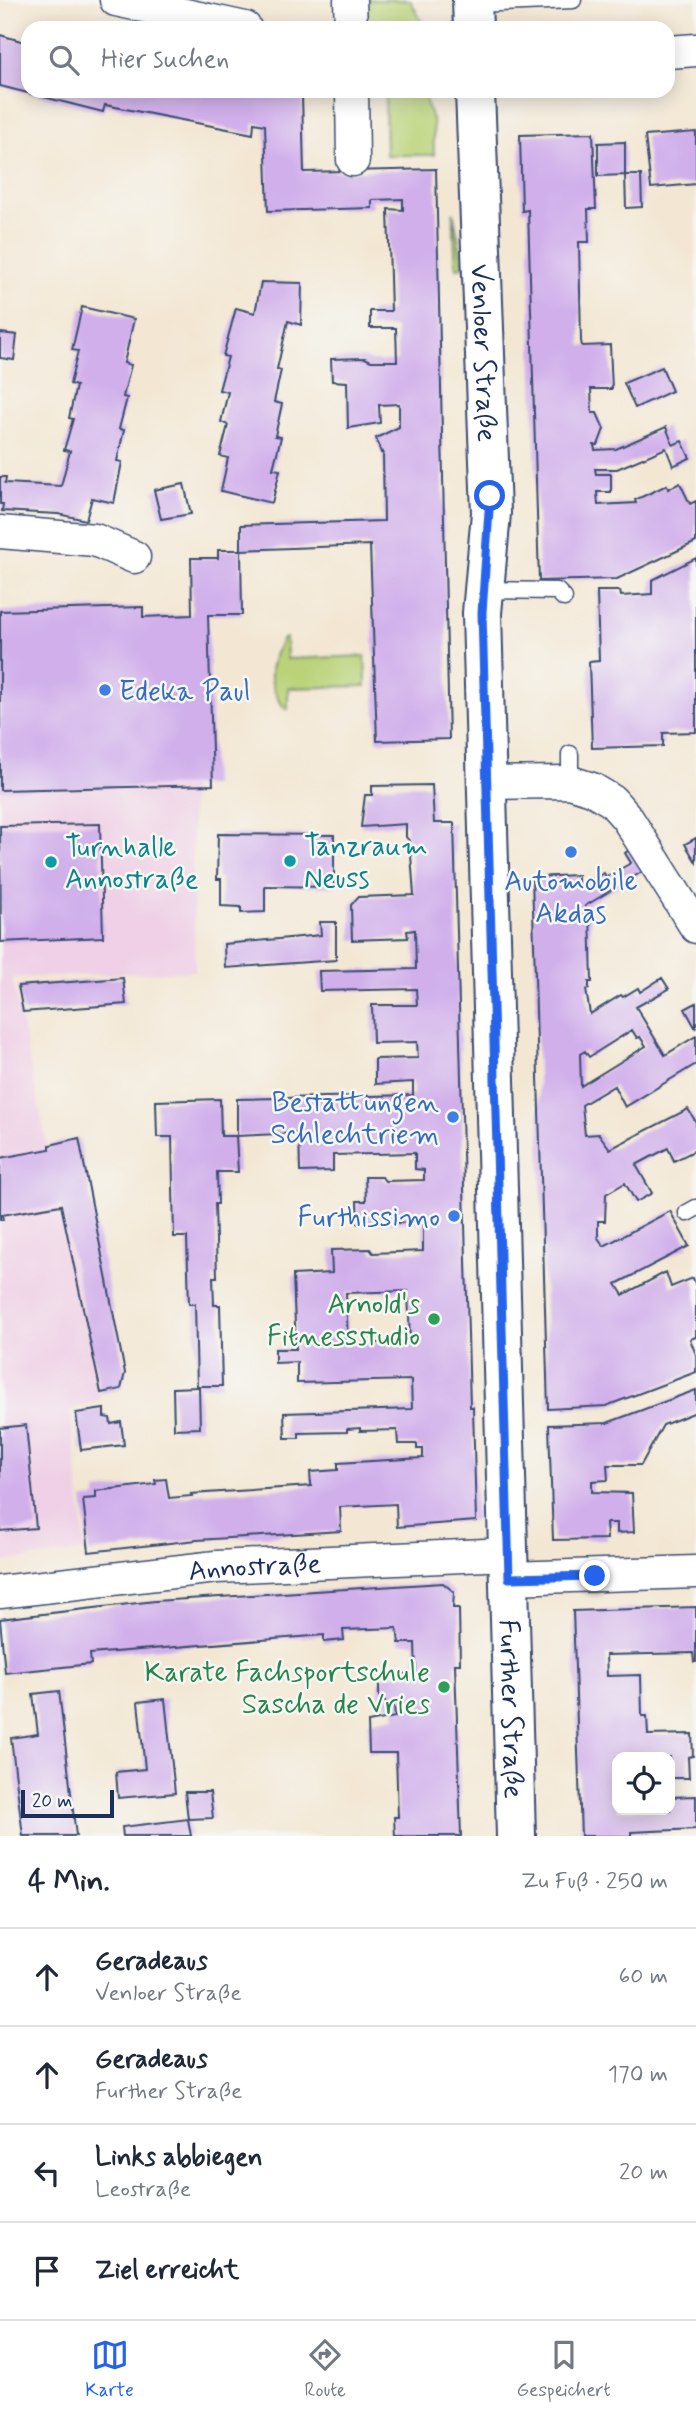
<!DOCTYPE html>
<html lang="de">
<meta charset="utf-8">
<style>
body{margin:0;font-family:Mynerve,sans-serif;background:#f6f6f7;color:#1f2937}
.controls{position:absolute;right:21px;bottom:21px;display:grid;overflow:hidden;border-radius:14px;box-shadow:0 4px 18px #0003}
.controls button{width:63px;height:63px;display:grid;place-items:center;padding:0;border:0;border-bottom:2px solid #e0e1e3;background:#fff;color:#1f2937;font:35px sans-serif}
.scale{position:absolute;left:21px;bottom:18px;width:93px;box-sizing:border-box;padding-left:7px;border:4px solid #1b2f5e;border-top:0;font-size:19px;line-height:24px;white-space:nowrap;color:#1b2f5e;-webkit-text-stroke:5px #f6f6f2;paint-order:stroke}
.stop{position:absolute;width:21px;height:21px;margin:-16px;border:5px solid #2563eb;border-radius:50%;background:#fff}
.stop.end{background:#2563eb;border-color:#fff;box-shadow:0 2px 7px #0008}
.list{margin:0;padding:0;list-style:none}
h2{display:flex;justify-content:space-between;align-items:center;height:91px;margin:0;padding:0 28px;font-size:30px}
h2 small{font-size:23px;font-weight:400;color:#747a83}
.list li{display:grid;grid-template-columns:46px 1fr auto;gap:21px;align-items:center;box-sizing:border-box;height:98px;padding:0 28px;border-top:2px solid #e0e1e3}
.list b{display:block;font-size:26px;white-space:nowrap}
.list p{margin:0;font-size:23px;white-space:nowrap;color:#747a83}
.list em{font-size:23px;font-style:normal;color:#747a83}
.icon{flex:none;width:38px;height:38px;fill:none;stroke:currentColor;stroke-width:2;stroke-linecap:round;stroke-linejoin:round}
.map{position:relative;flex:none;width:696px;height:1836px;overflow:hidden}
.search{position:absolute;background:#fff;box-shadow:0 4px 18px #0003;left:21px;right:21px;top:21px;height:77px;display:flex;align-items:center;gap:18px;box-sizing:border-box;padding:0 24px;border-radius:21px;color:#747a83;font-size:26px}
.sheet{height:483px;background:#fff}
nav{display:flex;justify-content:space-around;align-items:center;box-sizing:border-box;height:98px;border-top:2px solid #e0e1e3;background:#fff;font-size:19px;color:#747a83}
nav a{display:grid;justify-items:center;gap:4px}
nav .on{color:#2563eb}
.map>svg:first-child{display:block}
</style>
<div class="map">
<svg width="696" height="1836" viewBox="0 0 696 1836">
<rect width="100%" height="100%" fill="#f6f6f2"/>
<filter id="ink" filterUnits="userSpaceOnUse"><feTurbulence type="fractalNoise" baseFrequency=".0143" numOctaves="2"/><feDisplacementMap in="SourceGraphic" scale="14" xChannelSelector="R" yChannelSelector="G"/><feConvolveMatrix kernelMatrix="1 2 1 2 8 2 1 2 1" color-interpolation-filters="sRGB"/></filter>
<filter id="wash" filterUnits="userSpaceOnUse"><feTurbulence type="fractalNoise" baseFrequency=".00686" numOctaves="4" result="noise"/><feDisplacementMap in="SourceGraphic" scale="28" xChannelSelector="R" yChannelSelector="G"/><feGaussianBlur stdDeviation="1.57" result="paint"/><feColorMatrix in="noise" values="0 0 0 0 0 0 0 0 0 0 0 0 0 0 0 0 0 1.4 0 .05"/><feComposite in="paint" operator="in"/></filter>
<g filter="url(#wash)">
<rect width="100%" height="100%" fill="#f3e7d3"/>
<path fill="#efd0e6" d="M191 786 195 971 12 978 101 1400 70 1410 86 1551 0 1562V790Z"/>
<path fill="#bad378" stroke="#6a816b" stroke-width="2" d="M358 0H410L425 28H362Z
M385 91H422L433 122 434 155H386Z
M453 212 464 267 456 268Z
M286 638 287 659 365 656 366 686 288 688V709H285C266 682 267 667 283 639Z"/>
<g id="blocks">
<path fill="#d0afeb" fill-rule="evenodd" d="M0 35 28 43V91H286L302 94 304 172 436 169 449 739 377 741 370 545 241 550V525L384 521 383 452 381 453 376 438 399 427V404L379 405 380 423 348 428 347 382 332 381 331 359 365 358 371 361H397L396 328H370V311H391L388 209 403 210V199L372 200V208L268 211 265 125 254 123 253 134 105 105 103 112 0 86Z
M696 132V184L651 188 645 136Z
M593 133 596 209H588L589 242H579L581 341 582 346 610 345 612 389H591L592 413H597L604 429 598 445H594L595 450 616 449 666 427 673 445 682 441 690 458 673 466 666 448 617 469H595L596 474H611V492H597L598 505 636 503 635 500 667 485 668 489 680 483 690 504 696 501V542L617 579 539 581 528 210 522 211 520 135Z
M625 142V175L598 176V143Z
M625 175H641L642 207 626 208Z
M261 282 302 283 301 325 288 321 277 369 281 370 274 402 282 404 275 436 281 437 273 469 280 470 272 503 221 491 228 458 220 456 228 425 221 422 228 392 219 390 228 357 223 356 236 308 255 313Z
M82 307 134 319 124 363 131 365 123 397 127 398 119 429 124 430 117 461 122 462 114 503 92 498 86 520 58 514 2 511 3 504H0V477H6L5 483 61 486 70 451 64 450 73 419 69 418 76 386 70 384 78 351 72 350Z
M0 333 17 335 14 360 0 358Z
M662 367 672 391 635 408 624 383Z
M184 484 191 514 161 519 154 490Z
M218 550H241L242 615H208L213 785 0 790V611L143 607V617L192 615 191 558H218Z
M696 558V732L663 733V746L592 748 589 662 599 661 597 591H620L621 596 652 594V580Z
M432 785 434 823H454L469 1370 470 1407H473L476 1521 397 1527 396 1504 340 1507 341 1531 197 1540 89 1552 83 1499 96 1498V1491L156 1484 155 1480 166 1479 169 1498 192 1496 191 1494 311 1486 310 1472 338 1470V1463L423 1458V1449H417V1444H398L397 1430 360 1431V1428L347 1429V1432L299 1433V1438H285L284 1413 412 1409 411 1380 297 1383V1362L275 1363V1349H296L293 1275 332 1273 331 1250 370 1249 373 1253 423 1251V1222L358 1224 357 1201H366L365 1177H382L385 1181 424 1180V1170L415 1169V1153L333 1155V1171L300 1172 299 1133 237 1136V1099L413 1095V1082L375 1084V1059L418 1058 417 1042 373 1043 372 1005H417L416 989 320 991 319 971 416 969 415 930 407 931 408 938 352 940 351 905 358 897 414 895 410 842 406 837V824L361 827 365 795H372V786ZM408 1291 410 1342 348 1344 346 1293Z
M100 824 103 937 1 942 0 826Z
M218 834 334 835V887L265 886V912L241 913V907L221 906V879H217Z
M696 838V862L685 844Z
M632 848 645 870 585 906 590 914 592 982H589V989L586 990 590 1014 621 995 623 997 638 988 640 992 662 978 669 989 636 1007 665 1055 696 1036V1064L625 1107 614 1086 582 1105 585 1135 599 1134 610 1149 688 1109 696 1122V1150L674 1161 668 1148 636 1165 652 1193 636 1202 625 1183 606 1194 605 1221H598V1238L604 1246 670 1211 689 1246 616 1284 623 1295 666 1272 671 1287 693 1278 696 1286V1337L690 1339 696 1355V1372L606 1406 548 1409 532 877 578 875V887L604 873 606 877 631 863 625 853ZM632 1030 637 1038 640 1037 646 1046 581 1086 580 1054 585 1051 589 1057Z
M320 922H336V960L225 968 224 944 321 935Z
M123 978 126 1004 23 1012 18 986Z
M696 1003V1029L685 1009Z
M220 1099 221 1136H236L238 1172H217L218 1204H215L217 1277H213L214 1305H220L222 1386H199L200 1428 174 1429 173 1388 197 1387 195 1304H189L187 1237H174L172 1137H157L156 1101Z
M79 1138 125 1373 121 1389 101 1393 61 1205 2 1215 3 1220H0V1158L50 1149V1145Z
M696 1390V1412L663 1425 641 1465H607L608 1480 592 1481V1492L632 1493 634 1532 617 1533V1523H606L607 1539 553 1540 549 1425 607 1423Z
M104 1409V1417L110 1418 111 1424 121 1422 124 1445 81 1450 76 1413Z
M26 1425 36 1528 0 1531V1428Z
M443 1583 454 1592 453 1608H459L460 1664H455L461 1836H395L394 1817H398L396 1753H369L368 1722 395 1717 394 1706 388 1705 379 1696V1683L387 1675 416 1673 415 1643H399L397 1628 343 1630 344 1640 324 1642V1635L90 1654 91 1664 5 1673 0 1619 155 1601Z
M696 1607V1662H694L693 1653 606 1655 607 1676 641 1675 642 1716H647L648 1735 692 1734 693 1756 688 1757 689 1778H670V1757H617V1810H670V1797L696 1796V1829L631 1832V1836H581L573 1611Z
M59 1691 76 1836H23L11 1738 38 1734 33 1694Z
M165 1699 175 1793 118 1798 116 1772 145 1769 138 1702Z
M185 1792H210L213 1818 188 1819Z
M188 1819 191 1836H123L122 1827Z"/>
</g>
</g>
<g filter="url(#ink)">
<use href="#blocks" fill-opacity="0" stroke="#3b4b70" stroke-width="2"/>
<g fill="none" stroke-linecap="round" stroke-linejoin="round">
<defs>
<path id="service" d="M472 4 573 0
M484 590 557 591 564 598
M570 754V782
M687 1213 696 1208"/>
<g id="minor">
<path d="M116 0 245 28"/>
<path d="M350 0 351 28"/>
<path d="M668 52 696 50"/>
<path d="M352 91 353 160"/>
<path d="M0 532 95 540 134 557"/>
<path d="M486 783 570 782 592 789 612 801 627 818 696 927"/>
<path d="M509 1578 696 1572"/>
<path id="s1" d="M0 1592 216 1567 508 1554"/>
</g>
<g id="secondary">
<path d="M472 0 473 28"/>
<path id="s2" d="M475 91 491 513 482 613 516 1836"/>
</g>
</defs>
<use href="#service" stroke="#3b4b70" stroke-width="19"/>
<use href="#minor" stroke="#3b4b70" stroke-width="35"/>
<use href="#secondary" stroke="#3b4b70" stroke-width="42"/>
<use href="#service" stroke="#fff" stroke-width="16"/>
<use href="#minor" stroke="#fff" stroke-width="32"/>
<use href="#secondary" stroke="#fff" stroke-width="38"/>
</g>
</g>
<g fill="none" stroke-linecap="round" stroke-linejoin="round" filter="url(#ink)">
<path stroke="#2563eb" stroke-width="9" d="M490 496 482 613 509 1578 595 1576"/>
</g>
<g fill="#3f7fe0" stroke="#f6f6f2" stroke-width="2.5">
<circle cx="105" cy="690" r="7"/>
<circle cx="571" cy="852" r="7"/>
<circle cx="453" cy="1117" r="7"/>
<circle cx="454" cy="1216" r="7"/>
</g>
<g fill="#0f9aa8" stroke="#f6f6f2" stroke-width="2.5">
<circle cx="290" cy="861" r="7"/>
<circle cx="51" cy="862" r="7"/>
</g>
<g fill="#2e9e5b" stroke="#f6f6f2" stroke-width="2.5">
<circle cx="434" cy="1319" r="7"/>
<circle cx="444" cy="1687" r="7"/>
</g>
<g text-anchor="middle" stroke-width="5" stroke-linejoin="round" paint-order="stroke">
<g font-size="28" fill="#1b2f5e" stroke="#f6f6f2">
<text dy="10" stroke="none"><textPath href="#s2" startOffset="262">Venloer Straße</textPath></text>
<text dy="10" stroke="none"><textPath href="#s1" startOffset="256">Annostraße</textPath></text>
<text dy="10" stroke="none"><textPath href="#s2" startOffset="1619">Further Straße</textPath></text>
</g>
<g font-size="28" fill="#366cbe" stroke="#f6f6f2" text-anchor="end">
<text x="119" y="700" text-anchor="start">Edeka Paul</text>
<text x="571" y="890" text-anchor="middle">Automobile<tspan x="571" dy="32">Akdas</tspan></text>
<text x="439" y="1111">Bestattungen<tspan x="439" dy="32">Schlechtriem</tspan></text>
<text x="440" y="1226">Furthissimo</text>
</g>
<g font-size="28" fill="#0d838f" stroke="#f6f6f2" text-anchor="start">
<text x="304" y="855">Tanzraum<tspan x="304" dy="32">Neuss</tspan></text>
<text x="65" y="856">Turnhalle<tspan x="65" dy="32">Annostraße</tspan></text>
</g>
<g font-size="28" fill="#27864d" stroke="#f6f6f2" text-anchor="end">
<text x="420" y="1313">Arnold's<tspan x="420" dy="32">Fitnessstudio</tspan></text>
<text x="430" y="1681">Karate Fachsportschule<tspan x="430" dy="32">Sascha de Vries</tspan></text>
</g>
</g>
</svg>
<div class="controls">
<button><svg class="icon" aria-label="locate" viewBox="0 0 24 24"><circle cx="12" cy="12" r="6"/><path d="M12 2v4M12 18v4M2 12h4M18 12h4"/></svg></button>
</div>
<div class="scale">20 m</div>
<div class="stop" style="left:490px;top:496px"></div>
<div class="stop end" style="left:595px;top:1576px"></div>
<div class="search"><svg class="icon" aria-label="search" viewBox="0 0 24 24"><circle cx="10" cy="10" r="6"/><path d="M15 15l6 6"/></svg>Hier suchen</div>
</div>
<section class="sheet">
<h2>4 Min.<small>Zu Fuß · 250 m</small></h2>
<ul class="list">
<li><svg class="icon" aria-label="ahead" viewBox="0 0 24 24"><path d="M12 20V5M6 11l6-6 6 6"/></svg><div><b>Geradeaus</b><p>Venloer Straße</p></div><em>60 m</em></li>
<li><svg class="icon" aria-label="ahead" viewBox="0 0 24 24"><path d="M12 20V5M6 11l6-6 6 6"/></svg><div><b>Geradeaus</b><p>Further Straße</p></div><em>170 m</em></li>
<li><svg class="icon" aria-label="left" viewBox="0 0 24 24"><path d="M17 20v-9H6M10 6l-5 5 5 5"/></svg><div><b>Links abbiegen</b><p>Leostraße</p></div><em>20 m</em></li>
<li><svg class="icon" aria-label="arrive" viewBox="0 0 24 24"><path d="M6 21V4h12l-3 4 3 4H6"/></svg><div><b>Ziel erreicht</b></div></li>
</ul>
</section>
<nav>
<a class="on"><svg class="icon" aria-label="map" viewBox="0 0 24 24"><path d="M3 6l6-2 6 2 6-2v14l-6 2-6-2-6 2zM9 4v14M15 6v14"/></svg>Karte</a>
<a><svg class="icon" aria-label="directions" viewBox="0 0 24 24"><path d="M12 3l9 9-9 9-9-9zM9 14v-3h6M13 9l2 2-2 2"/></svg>Route</a>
<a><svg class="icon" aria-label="saved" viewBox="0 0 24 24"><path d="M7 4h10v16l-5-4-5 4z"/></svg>Gespeichert</a>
</nav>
